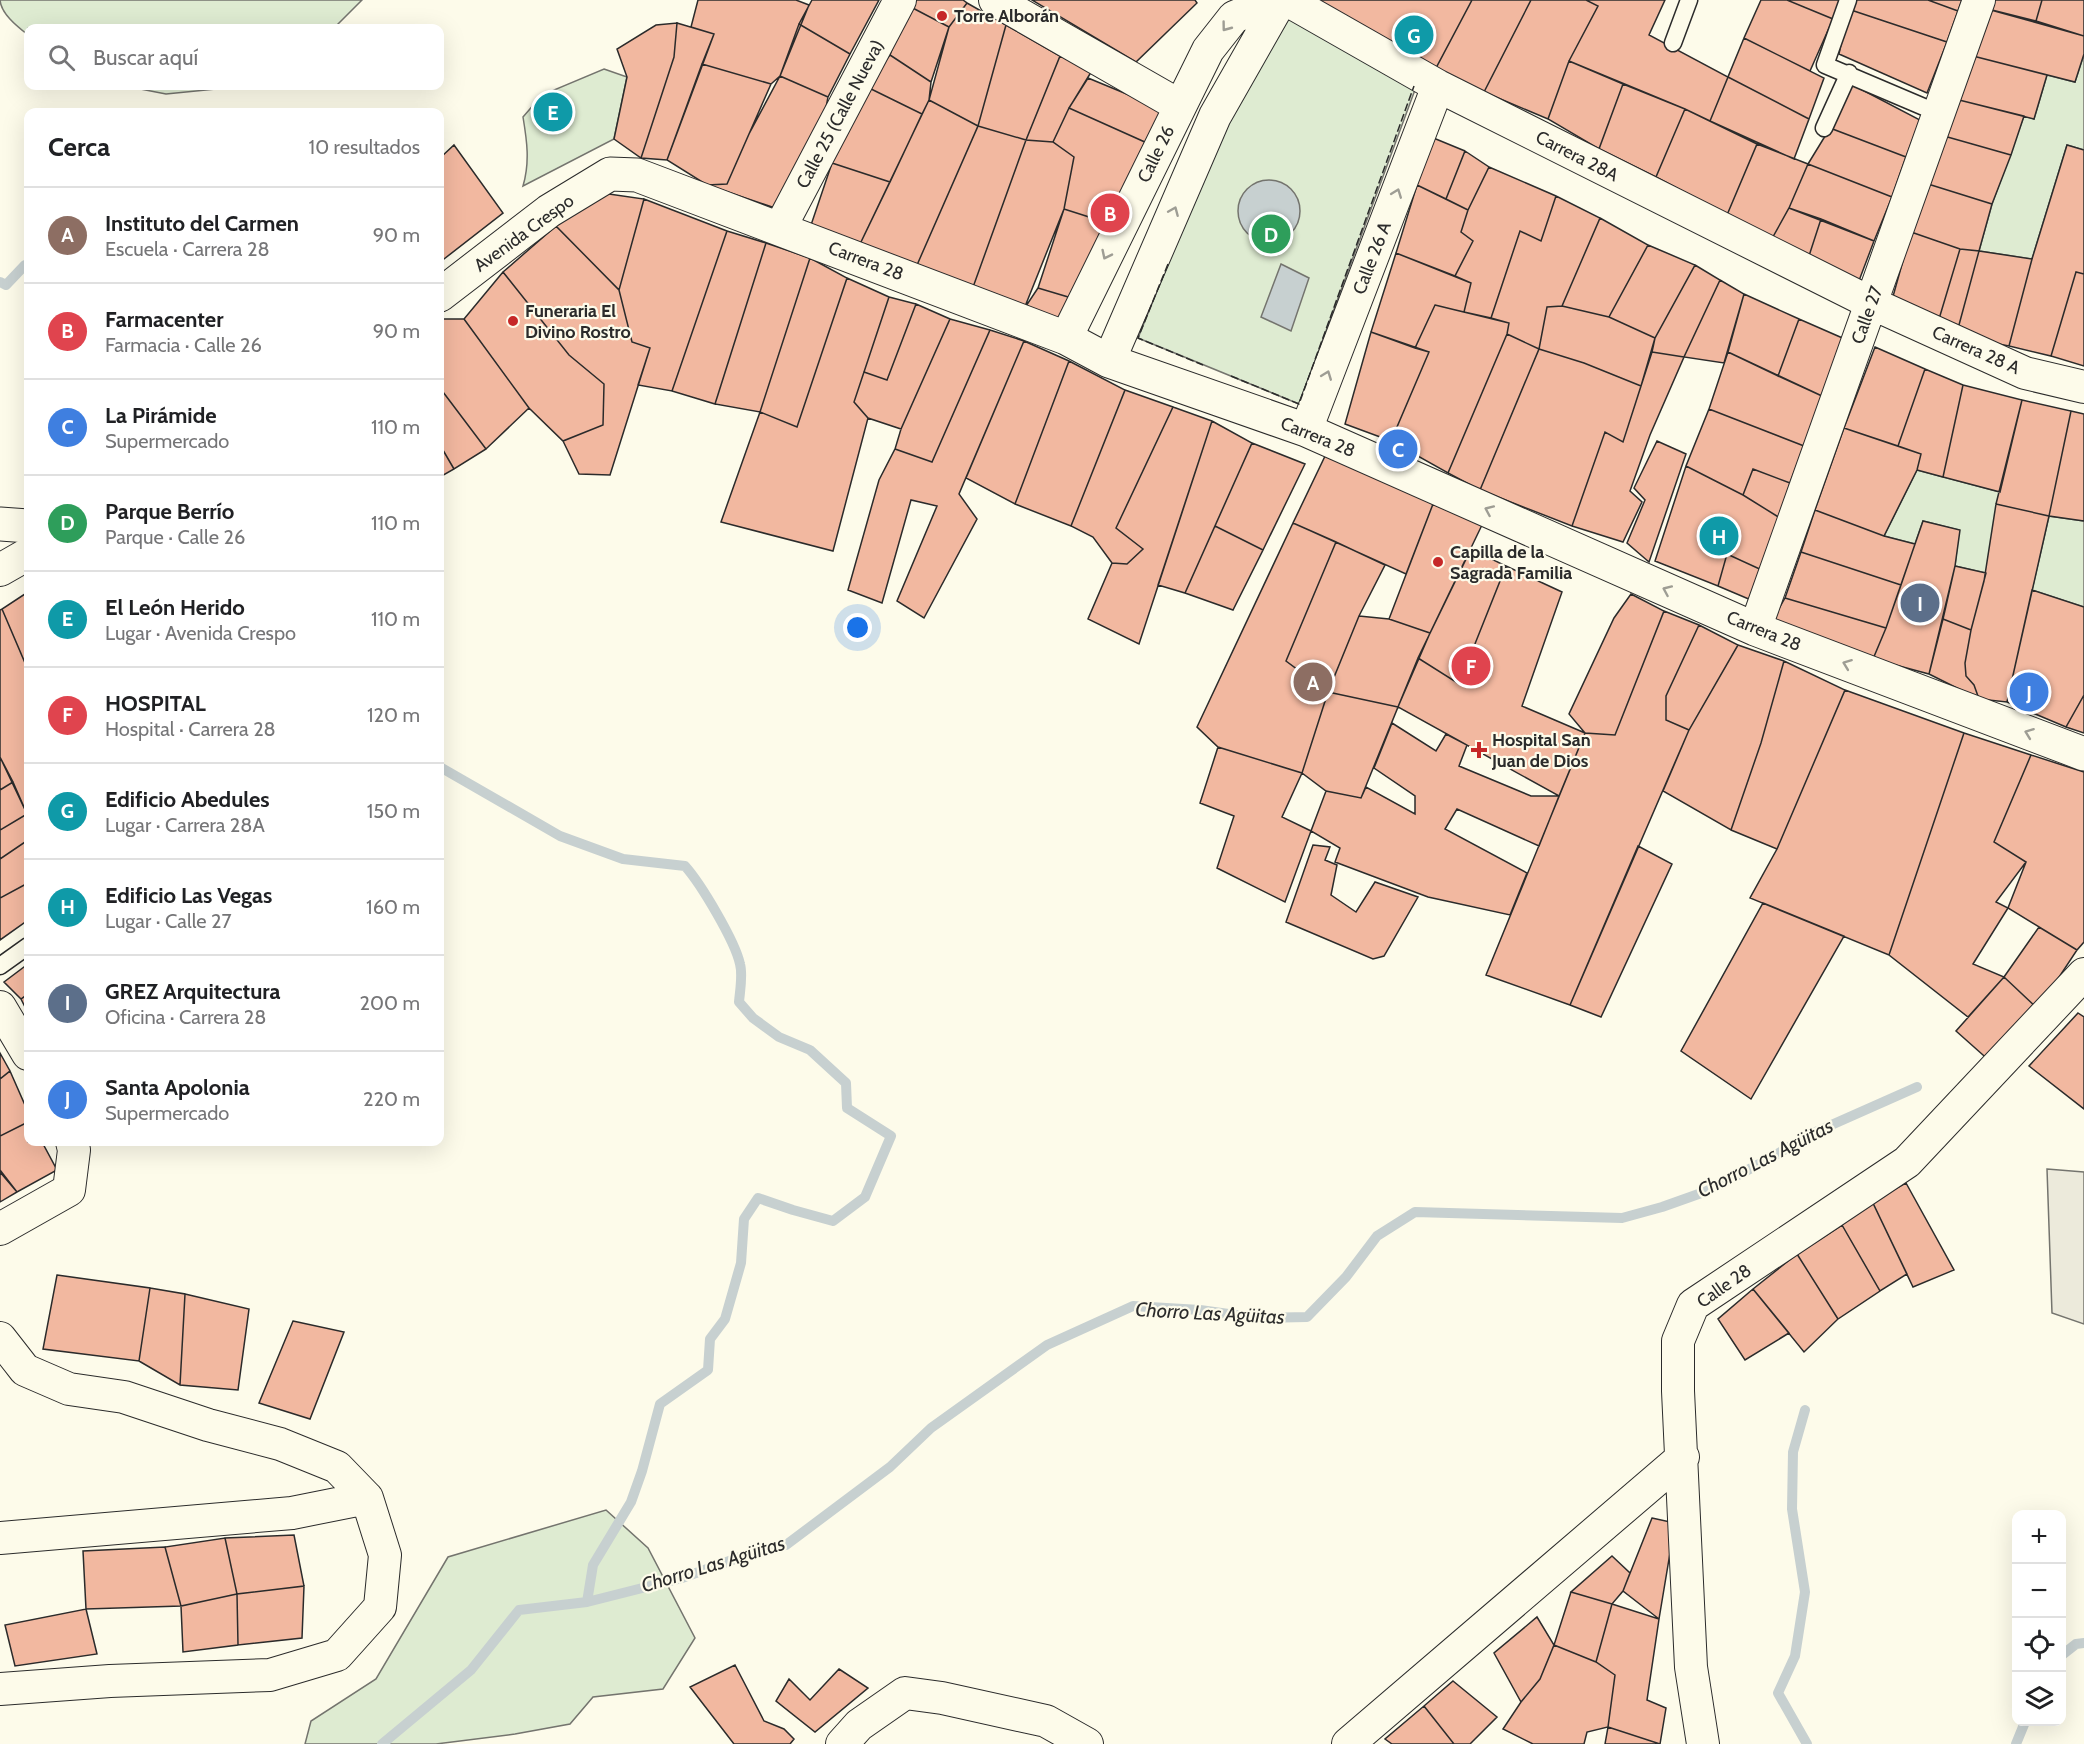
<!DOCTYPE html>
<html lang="es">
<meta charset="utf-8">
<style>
body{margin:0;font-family:Cabin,sans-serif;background:#f2f2f2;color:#202124}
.controls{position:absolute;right:18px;bottom:18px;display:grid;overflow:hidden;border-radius:12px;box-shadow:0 6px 24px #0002}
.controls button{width:54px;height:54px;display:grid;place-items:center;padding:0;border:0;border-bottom:2px solid #e0e0e0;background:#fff;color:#202124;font:30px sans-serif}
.you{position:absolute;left:858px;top:628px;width:21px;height:21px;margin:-15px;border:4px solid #fff;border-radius:50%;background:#1a73e8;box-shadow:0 0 0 9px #1a73e833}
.badge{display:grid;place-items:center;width:39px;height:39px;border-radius:50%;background:#b45309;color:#fff;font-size:20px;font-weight:700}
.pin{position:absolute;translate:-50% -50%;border:3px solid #fff;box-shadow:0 2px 6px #0006}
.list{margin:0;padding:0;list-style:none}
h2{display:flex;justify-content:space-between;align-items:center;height:78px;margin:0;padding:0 24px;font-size:26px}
h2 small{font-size:20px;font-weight:400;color:#757577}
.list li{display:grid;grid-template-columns:39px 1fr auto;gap:18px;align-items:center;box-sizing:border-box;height:96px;padding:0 24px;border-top:2px solid #e0e0e0}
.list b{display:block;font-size:22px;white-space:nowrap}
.list p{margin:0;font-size:20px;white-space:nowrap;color:#757577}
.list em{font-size:20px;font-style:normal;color:#757577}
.icon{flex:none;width:33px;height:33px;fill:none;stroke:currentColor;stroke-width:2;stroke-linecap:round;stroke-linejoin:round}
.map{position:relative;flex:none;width:2084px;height:1744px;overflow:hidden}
.search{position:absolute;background:#fff;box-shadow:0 6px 24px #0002;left:24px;top:24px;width:420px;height:66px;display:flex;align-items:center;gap:15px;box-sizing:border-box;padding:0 21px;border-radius:12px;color:#757577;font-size:22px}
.panel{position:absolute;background:#fff;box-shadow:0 6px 24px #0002;left:24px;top:108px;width:420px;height:1038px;border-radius:12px}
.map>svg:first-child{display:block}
</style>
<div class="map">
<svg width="2084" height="1744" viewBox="0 0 2084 1744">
<rect width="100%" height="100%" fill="#fdfbea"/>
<path fill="#deebd1" stroke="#74746e" stroke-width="1.5" d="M0 0H362L334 28H28V35C18 27 1 14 0 0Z
M1283 7 1416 87 1299 404 1138 338 1222 131Z
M2084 54V150L2067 145 2032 259 1979 251 1992 204 2024 116 2034 119 2047 75 2075 82Z
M604 69 627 77 614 139 523 186C530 162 527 141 523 117L542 95Z
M125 86H246L166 94Z
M1917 470 2000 492 1986 573 1955 566 1959 530 1923 521 1915 544 1884 536Z
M2049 516 2084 521V607L2032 590Z
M606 1510 648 1548 695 1638 663 1689 593 1697 570 1724 515 1734 436 1744H305L311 1721 376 1679 448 1557Z"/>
<path fill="#eceadb" stroke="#74746e" stroke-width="1.5" d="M2047 1169 2084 1172V1324L2052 1313Z"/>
<path fill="#c7d0d0" stroke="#74746e" stroke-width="1.5" d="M1238 211a31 31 0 1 1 62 0a31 31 0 1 1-62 0Z
M1281 264 1309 278 1291 331 1261 317Z"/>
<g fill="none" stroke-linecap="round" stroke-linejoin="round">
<path stroke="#c7d0d0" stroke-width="10" d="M0 282 6 285 25 265
M1805 1410 1793 1452 1792 1509 1805 1592 1795 1656 1778 1693 1807 1744
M587 1602 682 1578 746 1555 786 1545 890 1467 931 1428 1047 1345 1133 1306 1200 1310 1257 1318 1307 1317 1346 1277 1377 1236 1415 1212 1622 1218 1662 1207 1707 1191 1767 1160 1811 1134 1917 1087
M2062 1655 2076 1644 2084 1643
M382 1744 471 1670 519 1610 587 1602 593 1565 631 1502 642 1471 660 1404 708 1370 710 1339 725 1319 741 1263 744 1219 758 1198 793 1210 833 1221 865 1197 891 1136 847 1108 846 1083 810 1050 779 1037 753 1018 739 1002C740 990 743 975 740 964 735 941 701 884 685 866L623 859 560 836 440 767
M2016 1744 2025 1722"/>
</g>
<path fill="#f2b8a0" stroke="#2b2b2b" stroke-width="1.5" d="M698 0H796L809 5 780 76 771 84 702 64 714 34 691 27Z
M812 0H879L850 54 799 24Z
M912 0H963L967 3 949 27 907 5Z
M1032 0H1195L1197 3 1136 62Z
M1315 0H1472L1435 70Z
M1472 0H1531L1484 92 1435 70Z
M1531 0H1586L1598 6 1569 61 1548 119 1484 92Z
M1586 0H1665L1649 35 1728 77 1710 121 1685 109 1569 61 1598 6Z
M1761 0H1787L1833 19 1810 71 1744 38Z
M1787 0H1840L1833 19Z
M1852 0H1928L1958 11 1947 42 1848 9Z
M1928 0H1962L1958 11Z
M1982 0H2042L2036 21 1980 7Z
M2042 0H2084V36L2036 21Z
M967 3 1006 25 978 126 929 100 949 27Z
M907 5 949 27 931 82 890 55Z
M1980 7 2084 36V54L2075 82 1973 56Z
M1848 9 1947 42 1927 93 1839 54Z
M677 23 674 57 641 158 614 139 627 77 617 49 656 25Z
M677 23 714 34 667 160 641 158 674 57Z
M799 24 850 54 828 97 780 76Z
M1006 25 1060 56 1026 140 978 126Z
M1744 38 1824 78 1809 119 1728 77Z
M890 55 931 82 929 100 922 114 865 86Z
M1060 56 1093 69 1069 108 1053 142 1026 140Z
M1973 56 2047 75 2034 119 1959 100Z
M1569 61 1623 84 1599 149 1548 119Z
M702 64 771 84 727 184 707 185 667 160Z
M780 76 828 97 819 146 775 208 707 185 727 184 749 134Z
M1728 77 1809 119 1794 159 1710 121Z
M1088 78 1163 109 1147 143 1069 108Z
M1623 84 1685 109 1656 177 1599 149Z
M1851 84 1920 120 1906 157 1830 128Z
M865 86 922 114 890 182 832 163Z
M929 100 978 126 917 265 860 244Z
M1959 100 2024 116 2011 155 1944 136Z
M1069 108 1147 143 1111 224 1064 209 1074 157 1053 142Z
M1685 109 1757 144 1727 215 1656 177Z
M978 126 1026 140 972 290 917 265Z
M1830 128 1906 157 1892 197 1808 164Z
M1944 136 2011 155 1992 204 1928 184Z
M1431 137 1465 151 1446 199 1417 185Z
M1026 140 1053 142 1074 157 1064 209 1024 309 972 290Z
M1757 144 1808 164 1789 208 1769 244 1727 215Z
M454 145 503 213 444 259 440 253V158Z
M2067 145 2084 150V274L2076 272 2051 356 2009 346 2032 259Z
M1465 151 1489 167 1468 210 1446 199Z
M832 163 890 182 860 244 811 225Z
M1808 164 1892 197 1874 241 1789 208Z
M1489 167 1556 196 1541 241 1520 231 1491 318 1464 312 1471 283 1455 276 1473 241 1461 232 1468 210Z
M1928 184 1992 204 1979 251 1960 249 1911 232Z
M1417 185 1468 210 1461 232 1473 241 1455 276 1396 253Z
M602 193 644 199 619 290 556 226Z
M1556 196 1600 218 1562 306 1547 307 1539 349 1507 334 1509 323 1491 318 1520 231 1541 241Z
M644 199 727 231 672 391 638 385 650 348 632 342 619 290Z
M1789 208 1821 219 1807 262 1769 244Z
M1064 209 1111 224 1075 299 1038 288Z
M1600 218 1648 245 1609 317 1562 306Z
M1821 219 1874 241 1857 286 1807 262Z
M556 226 619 290 632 342 650 348 610 475 579 474 563 441 603 425 604 384 569 355 503 272Z
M727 231 766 243 715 404 672 391Z
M1911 232 1960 249 1936 329 1892 300Z
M766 243 810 258 760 412 715 404Z
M1648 245 1695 265 1655 338 1609 317Z
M1960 249 1979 251 1956 336 1936 329Z
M1979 251 2032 259 2009 346 1956 336Z
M1396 253 1471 283 1464 312 1435 305 1415 348 1371 332Z
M810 258 847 278 797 427 760 412Z
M1695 265 1720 280 1684 357 1652 352 1655 338Z
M503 272 569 355 604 384 603 425 563 441 529 408 464 319Z
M2076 272 2084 274V366L2051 356Z
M847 278 889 297 854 402 868 418 833 551 721 522 760 412 797 427Z
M1720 280 1744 294 1724 363 1684 357Z
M1038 288 1075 299 1066 320 1024 309Z
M1744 294 1799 319 1778 376 1728 352Z
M889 297 916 304 887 380 864 372Z
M916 304 950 319 901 429 868 418 854 402 864 372 887 380Z
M1435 305 1509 323 1507 334 1448 473 1391 441 1429 352 1415 348Z
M1562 306 1609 317 1655 338 1641 386 1584 363 1539 349 1547 307Z
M441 319H464L529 408 486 449 440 388Z
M950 319 990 330 932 462 895 449 901 429Z
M1799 319 1847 340 1824 397 1778 376Z
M990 330 1024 341 959 494 977 519 924 618 897 601 937 506 911 500 882 603 848 590 879 480 895 449 932 462Z
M1371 332 1429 352 1391 441 1345 424Z
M1507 334 1539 349 1480 490 1448 473Z
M1024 341 1069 361 1015 504 966 478Z
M1875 347 1925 369 1898 446 1844 428Z
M1539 349 1584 363 1641 386 1623 442 1605 432 1572 526 1480 490Z
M1652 352 1684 357 1650 435 1630 491 1642 502 1623 542 1572 526 1605 432 1623 442Z
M1728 352 1824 397 1804 446 1709 409Z
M1069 361 1125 390 1071 526 1015 504Z
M1925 369 1963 385 1943 477 1917 470 1921 454 1898 446Z
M1963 385 2022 400 2000 492 1943 477Z
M440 388 486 449 454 469 440 445Z
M1125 390 1173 407 1116 528 1143 549 1127 564 1112 563 1093 537 1071 526Z
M2022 400 2071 411 2049 516 1996 504Z
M1173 407 1212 421 1139 644 1088 619 1112 563 1127 564 1143 549 1116 528Z
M1709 409 1804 446 1790 483 1753 469 1743 495 1686 466Z
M2071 411 2084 414V521L2049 516Z
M1212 421 1252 443 1185 593 1158 585Z
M1844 428 1921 454 1917 470 1884 536 1815 510Z
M1657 441 1686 454 1649 562 1627 543 1645 500 1634 488Z
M1252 443 1305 464 1263 550 1215 526Z
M440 445 454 469 440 477Z
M1327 452 1433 504 1406 574 1293 523Z
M1686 466 1743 495 1780 518 1764 571 1727 554 1718 586 1655 561Z
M1753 469 1790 483 1780 518 1743 495Z
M1433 504 1482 525 1430 633 1389 619Z
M1996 504 2049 516 2007 702 1979 699 1974 685 1966 676 1965 663 1971 630 1984 581Z
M1815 510 1884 536 1915 544 1901 585 1801 552Z
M1923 521 1960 530 1955 566 1929 674 1873 659 1886 628Z
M1293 523 1336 542 1286 661 1328 692 1302 773 1218 747 1197 727Z
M1215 526 1263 550 1233 610 1185 593Z
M1336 542 1385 565 1359 616 1328 692 1286 661Z
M1471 549 1506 566 1459 684 1418 658Z
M1801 552 1901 585 1886 628 1785 598Z
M1727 554 1764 571 1751 600 1718 586Z
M1506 566 1562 592 1522 706 1585 733 1559 796 1398 707 1418 658 1459 684Z
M1955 566 1986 573 1971 630 1943 619Z
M2032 590 2084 607V695L2066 727 2007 702Z
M28 592V670L2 609Z
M1631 594 1664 611 1615 735 1585 733 1569 714 1614 618Z
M1785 598 1886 628 1873 659 1773 619Z
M2 609 28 670 27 814 0 757V610Z
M1664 611 1699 625 1666 696V720L1689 730 1570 1005 1486 975 1585 733 1615 735Z
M1359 616 1389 619 1430 633 1398 707 1328 692Z
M1943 619 1971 630 1965 663 1966 676 1974 685 1979 699 1929 674Z
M1699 625 1738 645 1689 730 1666 720V696Z
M1738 645 1784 661 1761 743 1731 830 1663 791 1689 730Z
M1784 661 1845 690 1777 849 1731 830 1761 743Z
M1845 690 1964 733 1889 955 1750 898 1777 849Z
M1328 692 1398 707 1361 798 1326 791 1302 773Z
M2084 695V733L2066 727Z
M1392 723 1436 751 1446 734 1467 745 1459 766 1531 796H1559L1539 846 1457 809 1445 829 1527 873 1510 915 1428 897 1335 862 1340 848 1311 831 1326 791 1361 798 1366 787 1415 814V796L1374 768Z
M1964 733 2031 755 1994 842 2026 862 1996 902 2008 908 1973 964 2004 977 1968 1017 1889 955Z
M1218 747 1302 773 1282 817 1311 831 1285 902 1217 868 1234 816 1200 803Z
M2031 755 2084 772V942L2077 950 2008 908 2026 862 1994 842Z
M0 757 13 782 0 790Z
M13 782 27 814 0 830V790Z
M27 814 28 840 0 859V830Z
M28 840V883L0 898V859Z
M1313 845 1330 847 1325 860 1337 865 1331 895 1356 912 1375 882 1418 897 1384 956 1373 959 1286 922Z
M1638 846 1672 864 1601 1017 1570 1005Z
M28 883V920L0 940V898Z
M1763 903 1844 936 1751 1099 1681 1051Z
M2039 927 2077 950 2038 1009 2004 977Z
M28 964V994L21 999 4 982Z
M2004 977 2038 1009 1992 1063 1956 1031Z
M28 994V1013L21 999Z
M2078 1013 2084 1017V1109L2029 1066Z
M0 1053 10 1071 0 1079Z
M10 1071 28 1112V1122L0 1136V1079Z
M28 1122V1142H42L57 1170 17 1192 0 1170V1136Z
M0 1172 17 1192 0 1202Z
M1906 1183 1954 1270 1913 1287 1872 1201Z
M1872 1201 1907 1274 1880 1291 1842 1225Z
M1842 1225 1880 1291 1838 1319 1797 1254Z
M1797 1254 1838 1319 1804 1352 1753 1289Z
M57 1275 150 1288 139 1361 43 1349Z
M150 1288 185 1294 180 1385 139 1361Z
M1753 1289 1789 1333 1745 1360 1718 1319Z
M185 1294 249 1309 238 1390 180 1385Z
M293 1321 344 1332 310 1419 259 1403Z
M1652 1518 1675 1523 1659 1619 1623 1591Z
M294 1535 304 1586 237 1594 225 1538Z
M225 1538 237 1594 181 1606 165 1547Z
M165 1547 181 1606 86 1609 83 1551Z
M1612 1556 1630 1573 1623 1591 1612 1604 1571 1592Z
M304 1586 302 1638 238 1645 237 1594Z
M1571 1592 1612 1604 1596 1662 1554 1645Z
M237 1594 238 1645 183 1652 181 1606Z
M1612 1604 1659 1619 1647 1700 1666 1708 1660 1744 1608 1727 1615 1675 1596 1662Z
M86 1609 97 1654 15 1666 5 1625Z
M1537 1617 1554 1645 1540 1679 1521 1702 1494 1653Z
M1554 1645 1596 1662 1615 1675 1608 1727 1587 1732 1584 1744H1533L1503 1729 1521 1702 1540 1679Z
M735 1665 764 1721 784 1729 794 1739 790 1744H734L690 1687Z
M839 1669 868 1688 815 1732 776 1701 789 1679 810 1700Z
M1453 1681 1497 1717 1470 1744H1454L1424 1706Z
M1424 1706 1454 1744H1392L1385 1739Z
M1608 1727 1660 1744H1605Z"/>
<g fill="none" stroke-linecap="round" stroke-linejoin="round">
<defs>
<path id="lane" d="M1848 0 1825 65 1938 113
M1673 43 1689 0
M1824 128 1849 73
M0 966 28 946"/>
<path id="street" d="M995 0 1180 106
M1287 0 1438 86 1871 303 2025 373 2084 387
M780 228 900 0
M1066 338 1208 50 1234 17 1276 0
M1109 361 1215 116 1281 0
M1306 430 1438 86
M0 570 28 554
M1755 629 1979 0
M0 1007 28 1054
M0 1229 69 1190 74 1150 72 1142
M0 1338 25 1370 69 1389 124 1397 208 1425 280 1444 337 1467 367 1498 385 1555 380 1607 337 1655 270 1675 110 1681 0 1689
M0 1538 292 1513 367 1498
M842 1744 859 1725 905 1693 942 1698 1046 1721 1087 1744
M1348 1744 1683 1457
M1703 1744 1691 1667 1678 1391V1341L1693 1305 1907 1162 2084 974"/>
<path id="secondary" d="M440 295 549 211 610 174 637 175 1066 338 1109 361 1306 430 1755 629 2084 754
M0 524 28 526"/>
</defs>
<use href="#lane" stroke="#2b2b2b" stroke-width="19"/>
<use href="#street" stroke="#2b2b2b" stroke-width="34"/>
<use href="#secondary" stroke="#2b2b2b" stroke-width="35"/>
<use href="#lane" stroke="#fdfbea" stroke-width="16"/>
<use href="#street" stroke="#fdfbea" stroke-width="32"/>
<use href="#secondary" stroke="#fdfbea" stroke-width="33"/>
<path stroke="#2b2b2b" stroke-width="1.5" stroke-dasharray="8 3" stroke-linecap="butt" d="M1168 264 1138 338 1203 365
M1231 376 1299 404 1414 86"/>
</g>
<defs><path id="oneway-chevron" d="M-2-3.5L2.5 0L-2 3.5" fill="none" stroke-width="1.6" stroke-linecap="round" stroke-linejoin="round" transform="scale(1.5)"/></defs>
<g stroke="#9e9d94">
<use href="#oneway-chevron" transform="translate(1226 27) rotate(127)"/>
<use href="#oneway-chevron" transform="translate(1397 193) rotate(-69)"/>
<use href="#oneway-chevron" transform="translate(1174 211) rotate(-67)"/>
<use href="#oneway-chevron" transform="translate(1106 255) rotate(116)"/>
<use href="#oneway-chevron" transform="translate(1327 375) rotate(-69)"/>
<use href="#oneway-chevron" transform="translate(1489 510) rotate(-156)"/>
<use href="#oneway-chevron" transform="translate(1667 590) rotate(-156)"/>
<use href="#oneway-chevron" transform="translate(1847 664) rotate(-159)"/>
<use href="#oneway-chevron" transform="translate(2029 733) rotate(-159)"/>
</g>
<g fill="#c62828" stroke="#fdfbea" stroke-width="2">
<circle cx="942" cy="16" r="6"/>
<circle cx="513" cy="321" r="6"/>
<circle cx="1438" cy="562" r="6"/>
<path d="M1476 741h6v6h6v6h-6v6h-6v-6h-6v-6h6z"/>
</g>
<g text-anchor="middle" stroke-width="4.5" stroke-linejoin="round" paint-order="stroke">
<g font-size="18" font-weight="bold" fill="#2b2b2b" stroke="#fdfbea" text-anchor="start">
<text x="954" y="22">Torre Alborán</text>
<text x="525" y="317">Funeraria El<tspan x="525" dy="21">Divino Rostro</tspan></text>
<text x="1450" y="558">Capilla de la<tspan x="1450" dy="21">Sagrada Familia</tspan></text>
<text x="1492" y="746">Hospital San<tspan x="1492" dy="21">Juan de Dios</tspan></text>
</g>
<g font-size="18" fill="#2b2b2b" stroke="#fdfbea">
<text transform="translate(840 114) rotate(-62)" y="6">Calle 25 (Calle Nueva)</text>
<text transform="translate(1156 154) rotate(-64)" y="6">Calle 26</text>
<text transform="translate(1577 156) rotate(27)" y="6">Carrera 28A</text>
<text transform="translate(524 233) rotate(-36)" y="6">Avenida Crespo</text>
<text transform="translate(1372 258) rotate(-69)" y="6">Calle 26 A</text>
<text transform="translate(866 261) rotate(21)" y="6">Carrera 28</text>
<text transform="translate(1867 315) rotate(-70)" y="6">Calle 27</text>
<text transform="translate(1976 350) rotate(24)" y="6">Carrera 28 A</text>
<text transform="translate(1318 437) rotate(22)" y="6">Carrera 28</text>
<text transform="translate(1764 631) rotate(22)" y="6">Carrera 28</text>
<text transform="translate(1724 1286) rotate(-35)" y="6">Calle 28</text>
</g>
<g font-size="20" font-style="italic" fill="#2b2b2b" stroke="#fdfbea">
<text transform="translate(1765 1158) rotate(-27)" y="7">Chorro Las Agüitas</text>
<text transform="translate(1210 1313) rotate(3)" y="7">Chorro Las Agüitas</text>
<text transform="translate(713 1564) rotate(-17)" y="7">Chorro Las Agüitas</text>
</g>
</g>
</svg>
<div class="controls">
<button>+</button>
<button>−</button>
<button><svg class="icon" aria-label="locate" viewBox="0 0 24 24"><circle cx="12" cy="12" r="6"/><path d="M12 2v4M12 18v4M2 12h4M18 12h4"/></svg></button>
<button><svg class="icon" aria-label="layers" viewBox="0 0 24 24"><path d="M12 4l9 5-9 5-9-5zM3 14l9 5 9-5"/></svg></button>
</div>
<div class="you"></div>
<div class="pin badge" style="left:1313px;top:682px;background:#8d6e63">A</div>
<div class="pin badge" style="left:1110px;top:213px;background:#e0444e">B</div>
<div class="pin badge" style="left:1398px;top:449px;background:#3f7fe0">C</div>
<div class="pin badge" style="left:1271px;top:234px;background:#2e9e5b">D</div>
<div class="pin badge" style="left:553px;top:112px;background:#0f9aa8">E</div>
<div class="pin badge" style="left:1471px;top:666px;background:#e0444e">F</div>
<div class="pin badge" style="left:1414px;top:35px;background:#0f9aa8">G</div>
<div class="pin badge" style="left:1719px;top:536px;background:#0f9aa8">H</div>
<div class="pin badge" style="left:1920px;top:603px;background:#5c6f8a">I</div>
<div class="pin badge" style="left:2029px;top:692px;background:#3f7fe0">J</div>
<div class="search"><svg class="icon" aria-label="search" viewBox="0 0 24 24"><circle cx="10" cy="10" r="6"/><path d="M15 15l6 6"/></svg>Buscar aquí</div>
<section class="panel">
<h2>Cerca<small>10 resultados</small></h2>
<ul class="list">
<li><span class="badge" style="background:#8d6e63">A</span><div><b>Instituto del Carmen</b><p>Escuela · Carrera 28</p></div><em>90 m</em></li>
<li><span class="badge" style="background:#e0444e">B</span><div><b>Farmacenter</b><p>Farmacia · Calle 26</p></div><em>90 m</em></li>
<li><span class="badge" style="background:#3f7fe0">C</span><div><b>La Pirámide</b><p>Supermercado</p></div><em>110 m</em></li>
<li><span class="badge" style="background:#2e9e5b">D</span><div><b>Parque Berrío</b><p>Parque · Calle 26</p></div><em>110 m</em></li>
<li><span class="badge" style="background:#0f9aa8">E</span><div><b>El León Herido</b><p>Lugar · Avenida Crespo</p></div><em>110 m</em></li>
<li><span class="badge" style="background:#e0444e">F</span><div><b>HOSPITAL</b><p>Hospital · Carrera 28</p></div><em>120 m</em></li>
<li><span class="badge" style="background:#0f9aa8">G</span><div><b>Edificio Abedules</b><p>Lugar · Carrera 28A</p></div><em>150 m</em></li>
<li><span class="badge" style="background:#0f9aa8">H</span><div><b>Edificio Las Vegas</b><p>Lugar · Calle 27</p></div><em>160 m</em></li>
<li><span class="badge" style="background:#5c6f8a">I</span><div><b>GREZ Arquitectura</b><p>Oficina · Carrera 28</p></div><em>200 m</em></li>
<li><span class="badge" style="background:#3f7fe0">J</span><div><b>Santa Apolonia</b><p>Supermercado</p></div><em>220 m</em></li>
</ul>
</section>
</div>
